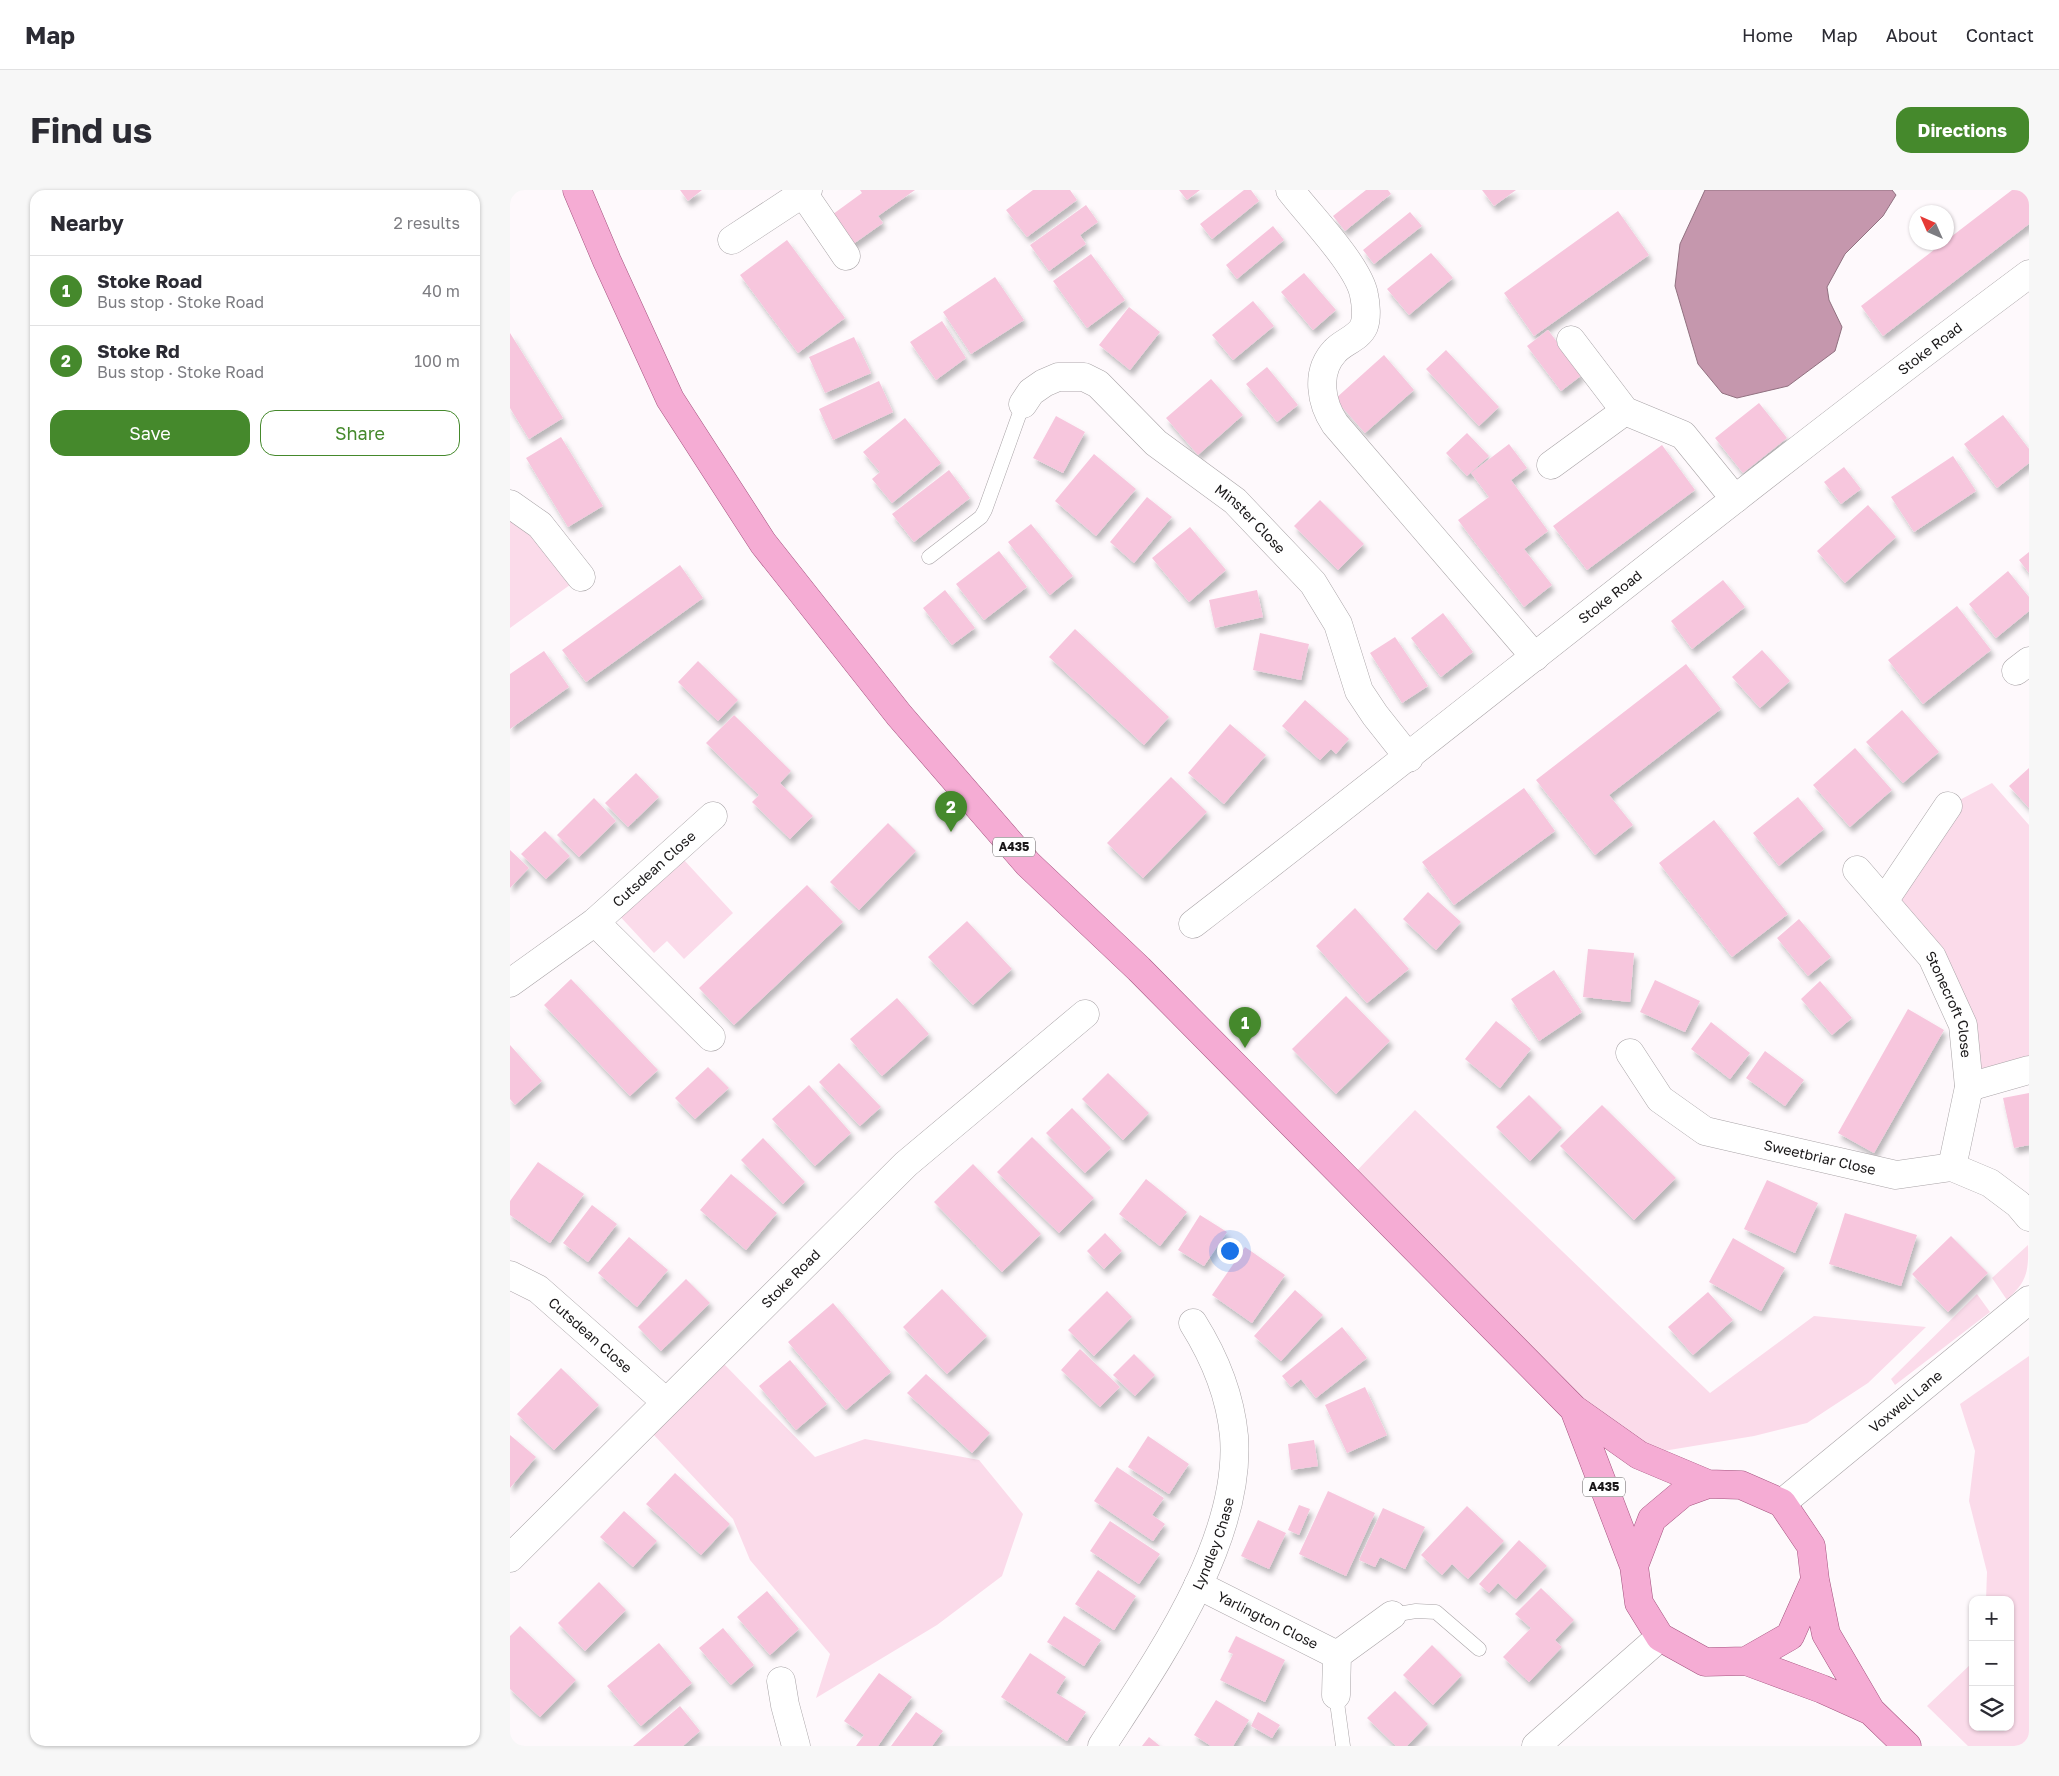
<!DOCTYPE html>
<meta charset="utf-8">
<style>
body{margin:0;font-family:"Golos Text",sans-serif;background:#f7f7f7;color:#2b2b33}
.controls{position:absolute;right:15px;bottom:15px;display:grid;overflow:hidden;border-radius:10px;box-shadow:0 1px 4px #0004}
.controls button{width:45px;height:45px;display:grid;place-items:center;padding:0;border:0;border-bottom:1px solid #e1e1e2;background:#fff;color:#2b2b33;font:25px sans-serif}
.compass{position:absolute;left:1399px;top:15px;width:45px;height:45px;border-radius:50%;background:#fff;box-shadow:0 1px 4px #0004;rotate:315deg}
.you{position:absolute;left:719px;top:1060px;width:18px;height:18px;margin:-12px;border:4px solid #fff;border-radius:50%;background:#1a73e8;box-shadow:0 0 0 8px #1a73e833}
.badge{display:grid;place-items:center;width:32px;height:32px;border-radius:50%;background:#45892c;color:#fff;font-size:16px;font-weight:700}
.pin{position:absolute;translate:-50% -41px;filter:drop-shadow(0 1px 2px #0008)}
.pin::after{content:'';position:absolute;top:26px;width:18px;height:15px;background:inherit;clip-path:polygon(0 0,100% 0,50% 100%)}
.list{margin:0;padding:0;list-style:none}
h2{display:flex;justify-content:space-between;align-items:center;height:65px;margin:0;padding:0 20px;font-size:21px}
h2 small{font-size:16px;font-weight:400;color:#7c7c81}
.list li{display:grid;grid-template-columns:32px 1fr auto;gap:15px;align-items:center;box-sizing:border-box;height:70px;padding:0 20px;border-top:1px solid #e1e1e2}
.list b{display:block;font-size:19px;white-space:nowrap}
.list p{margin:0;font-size:16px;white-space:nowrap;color:#7c7c81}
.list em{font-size:16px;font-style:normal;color:#7c7c81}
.actions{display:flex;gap:10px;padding:15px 20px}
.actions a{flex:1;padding:11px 0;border:1px solid #45892c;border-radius:15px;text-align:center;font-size:18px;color:#45892c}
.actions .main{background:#45892c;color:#fff}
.icon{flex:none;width:28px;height:28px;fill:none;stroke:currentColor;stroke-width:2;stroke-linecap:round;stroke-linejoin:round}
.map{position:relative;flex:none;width:1519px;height:1556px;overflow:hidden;border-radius:15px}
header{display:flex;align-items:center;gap:30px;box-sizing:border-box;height:70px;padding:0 25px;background:#fff;border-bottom:1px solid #e1e1e2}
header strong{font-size:24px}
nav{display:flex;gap:28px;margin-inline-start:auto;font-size:18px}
.intro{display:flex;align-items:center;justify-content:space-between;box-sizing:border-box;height:120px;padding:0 30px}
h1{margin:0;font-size:35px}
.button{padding:12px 22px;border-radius:15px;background:#45892c;color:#fff;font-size:18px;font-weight:700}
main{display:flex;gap:30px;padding:0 30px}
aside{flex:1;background:#fff;border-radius:15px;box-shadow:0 1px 4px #0004}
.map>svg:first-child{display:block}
</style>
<header>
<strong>Map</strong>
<nav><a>Home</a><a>Map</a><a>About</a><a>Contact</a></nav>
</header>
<div class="intro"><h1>Find us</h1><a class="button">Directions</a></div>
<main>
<aside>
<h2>Nearby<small>2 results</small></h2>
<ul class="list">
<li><span class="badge">1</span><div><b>Stoke Road</b><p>Bus stop · Stoke Road</p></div><em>40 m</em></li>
<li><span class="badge">2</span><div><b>Stoke Rd</b><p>Bus stop · Stoke Road</p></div><em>100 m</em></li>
</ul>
<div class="actions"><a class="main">Save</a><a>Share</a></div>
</aside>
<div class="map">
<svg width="1519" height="1556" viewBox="0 0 1519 1556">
<defs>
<filter id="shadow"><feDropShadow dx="3" dy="5.5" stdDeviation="2.5" flood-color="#0004"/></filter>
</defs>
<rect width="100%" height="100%" fill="#fef9fc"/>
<path fill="#fbdbea" d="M0 314 71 387 0 438Z
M1482 593 1519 635V880L1459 897 1453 835 1374 711 1438 616Z
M174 670 223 723 174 769 157 751 144 763 105 721 147 681 155 688Z
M905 920 1200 1203 1304 1126 1416 1137 1358 1193 1297 1233 1244 1246 1129 1265 838 990Z
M1518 1055C1519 1083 1516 1092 1497 1110L1482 1088Z
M1467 1104 1480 1122 1385 1195 1381 1189Z
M1519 1166V1556H1458L1417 1516 1463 1472V1537H1500V1410H1476L1477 1382 1459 1311 1465 1261 1450 1214Z
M214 1174 305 1267 355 1249 469 1270 513 1324 492 1386 427 1435 306 1508 320 1464 240 1370 223 1329 143 1244Z"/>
<path fill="#c597ad" stroke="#917180" d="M1195 0H1382L1386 5 1373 26 1335 64 1317 97 1319 110 1332 137 1325 161 1278 196 1227 208 1212 203 1188 174 1165 96 1170 54Z"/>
<path fill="#f7c6dd" filter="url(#shadow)" d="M170 0H192L178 11Z
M350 0H405L368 26 373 33 339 57 319 27 352 3Z
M523 0H560L567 10 517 47 496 20Z
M669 0H690L677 10Z
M734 0H741L749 11 702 49 690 34Z
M856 0H878L881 4 835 41 823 26Z
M972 0H1006L984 16Z
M1502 0H1519V34L1373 146 1351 116Z
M576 15 588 32 570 45 576 54 539 81 520 55Z
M1108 21 1139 65 1024 146 994 103Z
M900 22 912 36 864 74 853 60Z
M763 36 774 50 727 89 716 75Z
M277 50 335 128 288 163 230 85Z
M921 63 943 88 899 125 877 99Z
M581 64 615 110 577 138 543 91Z
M794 83 826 120 803 140 771 102Z
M485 87 514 130 461 164 433 122Z
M743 111 764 136 723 170 702 145Z
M619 117 650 142 620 180 589 155Z
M432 131 456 168 426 190 400 152Z
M1038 140 1072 185 1051 201 1017 156Z
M0 143 53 228 19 249 0 218Z
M344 147 361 183 315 203 299 167Z
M936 160 989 217 969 236 916 179Z
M874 165 904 200 855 243 825 209Z
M757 177 788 215 767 232 736 194Z
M701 189 733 225 688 265 656 228Z
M369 191 383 222 323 250 309 219Z
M1249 213 1277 248 1233 283 1205 248Z
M1493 225 1519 259V273L1487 298 1454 254Z
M546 226 575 242 553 283 523 268Z
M395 228 431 273 382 313 362 289 370 282 353 262Z
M957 243 979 266 957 286 936 263Z
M51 247 93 316 58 337 16 268Z
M999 254 1017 278 1001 290 1038 341 1014 359 1042 395 1014 417 948 330 979 307 961 283Z
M1152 255 1185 300 1077 380 1043 336Z
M584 264 626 299 586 346 545 311Z
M1443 266 1466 301 1404 342 1381 307Z
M1334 277 1351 299 1331 314 1314 292Z
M439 280 460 308 404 352 382 324Z
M637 307 662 327 624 373 600 352Z
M810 310 854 354 828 380 784 336Z
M1358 315 1386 347 1335 393 1307 361Z
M521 334 563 386 540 405 498 352Z
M680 337 716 380 679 412 642 368Z
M489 361 517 397 474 430 446 394Z
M1519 362V383L1509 370Z
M170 375 193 408 76 492 52 460Z
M1498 381 1519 407V421L1486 448 1459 414Z
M1213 390 1235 417 1182 459 1161 431Z
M435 400 465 438 442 455 413 418Z
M747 400 753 427 705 438 699 410Z
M1447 416 1481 460 1413 514 1378 470Z
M933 423 963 462 931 487 901 448Z
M565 439 659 527 634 555 539 467Z
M750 443 799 454 791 490 743 480Z
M885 447 918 496 892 513 860 463Z
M1252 460 1280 491 1250 518 1222 487Z
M34 461 59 497 0 539V484Z
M188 471 228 510 208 531 168 492Z
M1176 474 1211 519 1099 605 1123 635 1085 665 1026 590Z
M795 510 839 549 826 564 821 559 810 570 772 536Z
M1392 520 1429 562 1393 593 1356 552Z
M224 525 281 581 270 593 303 626 280 649 242 612 249 605 196 553Z
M720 534 756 565 714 614 678 583Z
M1345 558 1382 600 1340 637 1303 595Z
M1519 578V618L1499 596Z
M126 583 149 607 118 637 95 613Z
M661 587 697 622 633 688 597 653Z
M1014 598 1045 641 944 715 912 672Z
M1288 607 1314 639 1269 676 1243 643Z
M84 608 106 631 69 667 47 645Z
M1204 630 1278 724 1222 767 1149 673Z
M378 633 406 661 349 720 320 692Z
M35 641 60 666 36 689 11 664Z
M0 660 19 678 0 698Z
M297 695 333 732 224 835 189 798Z
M918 702 951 732 926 760 893 729Z
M845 718 899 779 857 813 806 756Z
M1289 729 1321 767 1298 786 1267 748Z
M457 731 502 779 463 815 418 767Z
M1078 759 1124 763 1120 812 1073 807Z
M1044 780 1072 822 1029 851 1001 809Z
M61 789 148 880 120 906 34 815Z
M1145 790 1190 811 1175 842 1130 822Z
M1310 791 1342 828 1322 845 1291 809Z
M836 806 880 851 826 904 782 859Z
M387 808 419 844 372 886 340 849Z
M1398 819 1434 840 1364 963 1328 943Z
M986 831 1021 859 990 898 955 869Z
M1201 832 1240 863 1220 889 1181 859Z
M0 855 32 891 5 915 0 909Z
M1255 861 1294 890 1275 916 1236 888Z
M329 873 371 917 350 936 309 892Z
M198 877 219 898 185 929 165 908Z
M598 883 639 923 613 950 572 909Z
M299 895 341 943 305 976 262 929Z
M1519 903V955L1504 958 1493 908Z
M1019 905 1052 938 1020 971 986 937Z
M1092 915 1166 988 1124 1030 1050 956Z
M562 918 601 958 575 983 536 943Z
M522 947 584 1008 549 1043 487 982Z
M253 948 295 992 273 1014 231 970Z
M28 972 74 1004 40 1053 0 1025V1011Z
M463 974 531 1044 492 1082 424 1012Z
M221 984 267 1023 236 1060 190 1020Z
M636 989 677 1022 650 1056 609 1024Z
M1257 990 1308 1013 1285 1063 1234 1039Z
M82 1015 107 1034 78 1072 53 1053Z
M1335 1023 1407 1045 1391 1096 1319 1074Z
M690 1025 717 1042 694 1076 668 1060Z
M595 1043 612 1061 594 1079 577 1061Z
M1441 1046 1478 1083 1438 1122 1402 1084Z
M119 1047 158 1080 127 1117 88 1083Z
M1223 1048 1275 1078 1251 1121 1199 1092Z
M735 1057 775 1085 742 1133 702 1105Z
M176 1089 200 1113 151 1161 128 1137Z
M432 1099 477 1146 437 1184 393 1137Z
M785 1100 813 1125 771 1171 744 1146Z
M597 1101 622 1127 584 1166 558 1140Z
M1198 1102 1223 1130 1183 1165 1158 1137Z
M323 1113 381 1182 336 1220 278 1152Z
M832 1137 857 1168 806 1208 791 1189 781 1197 772 1186Z
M570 1159 610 1197 590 1217 551 1180Z
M624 1164 645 1185 625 1206 603 1185Z
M280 1170 317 1214 286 1240 249 1196Z
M51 1178 89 1215 44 1260 7 1224Z
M416 1184 480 1243 462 1263 397 1203Z
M855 1197 877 1245 837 1263 815 1215Z
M0 1245 26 1267 0 1298Z
M638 1246 679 1274 659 1304 618 1277Z
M804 1250 808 1276 781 1280 778 1254Z
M607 1277 654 1308 642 1325 655 1334 643 1351 584 1311Z
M165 1283 220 1334 191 1365 136 1314Z
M818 1301 865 1323 836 1386 789 1364Z
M789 1315 800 1319 789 1345 778 1340Z
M957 1316 994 1351 958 1389 942 1374 932 1385 911 1365Z
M873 1318 915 1337 895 1379 870 1367 865 1377 849 1370Z
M114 1321 147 1351 123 1377 90 1347Z
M748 1330 776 1343 759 1379 731 1366Z
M600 1331 650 1364 629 1394 580 1361Z
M1009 1350 1037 1376 1006 1409 988 1393 979 1403 969 1394Z
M588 1380 626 1406 604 1440 565 1414Z
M89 1392 116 1420 75 1461 48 1433Z
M1031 1398 1064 1430 1045 1450 1052 1457 1019 1492 993 1467 1021 1438 1005 1424Z
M257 1401 289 1439 260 1465 227 1427Z
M554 1426 591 1450 574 1476 537 1452Z
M10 1436 66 1490 30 1527 0 1499V1446Z
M213 1438 244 1475 221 1495 189 1458Z
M726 1446 775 1470 755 1512 710 1490 723 1464 718 1462Z
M149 1453 182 1493 131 1536 97 1496Z
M922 1455 952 1485 923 1515 893 1485Z
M520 1463 556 1487 546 1503 576 1522 557 1551 491 1507Z
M369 1483 402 1507 368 1556H346L354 1545 334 1531Z
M885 1501 918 1534 897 1556H886L857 1528Z
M706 1510 739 1530 723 1556H701L684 1545Z
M170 1516 190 1541 173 1556H123Z
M406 1522 433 1541 422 1556H381Z
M748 1522 770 1535 762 1548 741 1536Z
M639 1547 650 1556H632Z"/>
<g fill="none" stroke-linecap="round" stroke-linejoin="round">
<defs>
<path id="service" d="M419 367 471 327 475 320 513 214
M882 1425 906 1421 926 1422 969 1459
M826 1505 833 1556"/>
<g id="minor">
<path d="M780 0C799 25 849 76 854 105 856 114 857 128 854 136 849 148 833 152 825 161 805 182 811 213 825 234L1025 467"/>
<path d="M293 3 336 66"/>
<path d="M222 50 298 0"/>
<path d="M1061 150 1115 221 1173 245 1225 309"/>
<path id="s1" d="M513 214 521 202 534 193 548 187H574L588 194 646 253 725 311 803 393 828 434 849 501 865 525 899 568"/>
<path d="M1041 275 1115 221"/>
<path d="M0 314 30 335 71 387"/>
<path d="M1506 481 1519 471"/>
<path id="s2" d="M1347 680 1422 767 1453 835 1459 897 1442 977"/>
<path d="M1374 711 1438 616"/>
<path d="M85 732 201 847"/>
<path id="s3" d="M683 734C963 518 1236 295 1519 84"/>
<path id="s4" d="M0 793 85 732 203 626"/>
<path id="s5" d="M1120 863 1150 909 1195 941 1386 985 1442 977 1480 993 1508 1014 1519 1027"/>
<path d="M1459 897 1519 880"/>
<path id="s6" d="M0 1085 28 1099 156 1212"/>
<path id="s7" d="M0 1368 396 974 575 824"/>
<path id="s8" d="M688 1395 827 1465"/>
<path d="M271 1491 275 1515 286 1556"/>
<path d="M826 1505 827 1465 882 1425"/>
<path id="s9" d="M592 1556C647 1471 732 1351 724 1246 720 1204 705 1168 683 1133"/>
</g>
<g id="tertiary">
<path id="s10" d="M1272 1313 1519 1110"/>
<path d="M1026 1556 1150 1447"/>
</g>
<path id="primary" d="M67 0 97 71 160 209 253 353 389 525 518 674 629 779 1064 1219 1129 1265 1198 1294
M1064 1219 1124 1376 1129 1413 1150 1447 1195 1472 1236 1471 1312 1499 1361 1521
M1124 1376 1142 1329 1173 1303 1198 1294 1231 1295 1272 1313 1301 1356 1305 1390 1316 1444 1361 1521 1397 1556
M1236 1471 1280 1446 1305 1390"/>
</defs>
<use href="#service" stroke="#a9a4a7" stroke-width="15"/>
<use href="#minor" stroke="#a9a4a7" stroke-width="29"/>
<use href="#tertiary" stroke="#a9a4a7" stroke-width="29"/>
<use href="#primary" stroke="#a4547f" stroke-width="29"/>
<use href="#service" stroke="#fff" stroke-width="14"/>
<use href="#minor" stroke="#fff" stroke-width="28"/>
<use href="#tertiary" stroke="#fff" stroke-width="28"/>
<use href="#primary" stroke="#f5acd4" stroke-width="28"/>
</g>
<g text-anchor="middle" stroke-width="4.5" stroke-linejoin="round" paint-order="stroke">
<g fill="#fff" stroke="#5e5d5d" stroke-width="1">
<rect x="483" y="647.5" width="42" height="19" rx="4"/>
<rect x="1073" y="1287.5" width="42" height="19" rx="4"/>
</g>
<g font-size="12" font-weight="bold" fill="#191718">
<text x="504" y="661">A435</text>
<text x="1094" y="1301">A435</text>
</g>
<g font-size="14" fill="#191718" stroke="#fff">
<text dy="5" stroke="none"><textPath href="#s3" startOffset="935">Stoke Road</textPath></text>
<text dy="5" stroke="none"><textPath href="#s1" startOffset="291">Minster Close</textPath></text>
<text dy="5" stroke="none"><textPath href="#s3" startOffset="530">Stoke Road</textPath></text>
<text dy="5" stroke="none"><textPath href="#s4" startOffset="184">Cutsdean Close</textPath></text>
<text dy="5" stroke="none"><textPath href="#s2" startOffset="166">Stonecroft Close</textPath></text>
<text dy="5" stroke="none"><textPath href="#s5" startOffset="228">Sweetbriar Close</textPath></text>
<text dy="5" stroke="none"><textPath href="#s7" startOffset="396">Stoke Road</textPath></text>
<text dy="5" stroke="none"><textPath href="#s6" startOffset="101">Cutsdean Close</textPath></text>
<text dy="5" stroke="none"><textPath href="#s10" startOffset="160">Voxwell Lane</textPath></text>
<text dy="5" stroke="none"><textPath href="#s9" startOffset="232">Lyndley Chase</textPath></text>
<text dy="5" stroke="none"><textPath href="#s8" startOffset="78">Yarlington Close</textPath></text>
</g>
</g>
</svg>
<div class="controls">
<button>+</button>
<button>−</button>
<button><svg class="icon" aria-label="layers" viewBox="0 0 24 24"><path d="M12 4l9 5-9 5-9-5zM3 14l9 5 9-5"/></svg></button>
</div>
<svg class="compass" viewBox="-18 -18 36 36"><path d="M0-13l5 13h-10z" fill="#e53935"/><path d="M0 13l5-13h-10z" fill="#7c7c81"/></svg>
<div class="you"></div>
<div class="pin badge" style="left:735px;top:858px">1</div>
<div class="pin badge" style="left:441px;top:642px">2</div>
</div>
</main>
